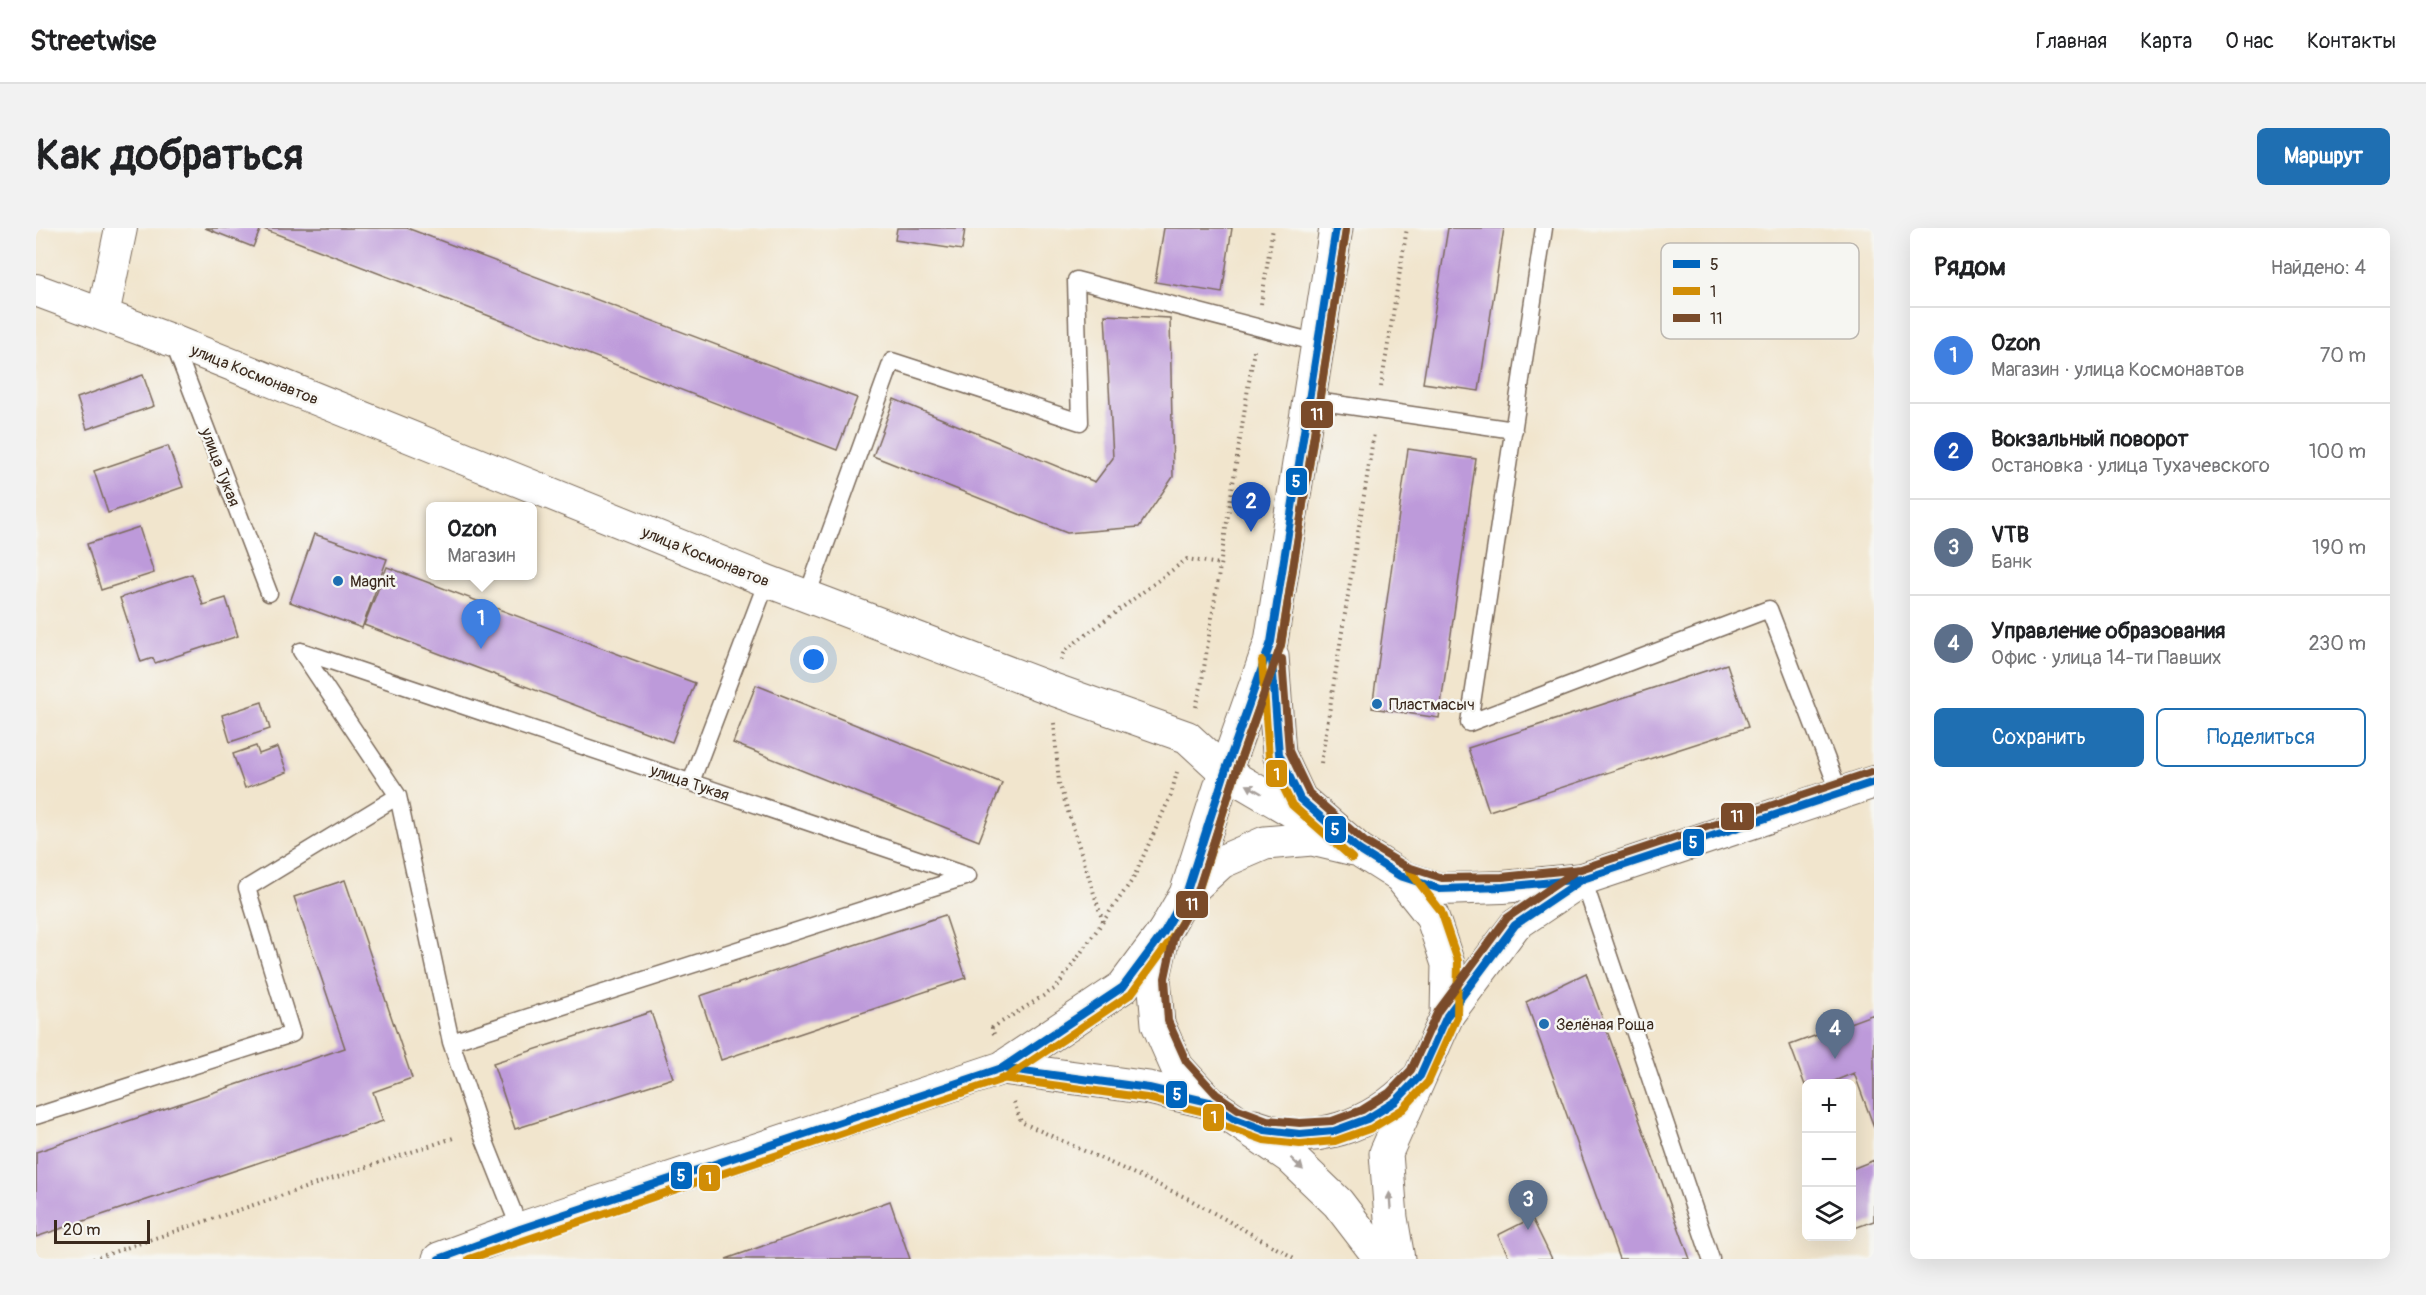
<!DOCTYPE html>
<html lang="ru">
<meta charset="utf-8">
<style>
body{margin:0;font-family:Pangolin,sans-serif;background:#f2f2f2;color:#202124}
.controls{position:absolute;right:18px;bottom:18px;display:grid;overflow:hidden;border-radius:9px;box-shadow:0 6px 24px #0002}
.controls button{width:54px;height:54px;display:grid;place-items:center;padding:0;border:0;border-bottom:2px solid #e0e0e0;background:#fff;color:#202124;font:30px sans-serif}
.scale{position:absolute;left:18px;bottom:15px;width:96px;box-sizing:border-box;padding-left:6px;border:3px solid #3b2a1e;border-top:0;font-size:16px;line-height:21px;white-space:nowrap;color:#3b2a1e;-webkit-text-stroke:4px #f6f6f2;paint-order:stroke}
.you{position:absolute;left:778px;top:432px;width:21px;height:21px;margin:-15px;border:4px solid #fff;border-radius:50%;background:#1a73e8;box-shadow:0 0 0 9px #1a73e833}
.badge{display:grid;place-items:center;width:39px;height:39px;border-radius:50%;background:#1f6fb2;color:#fff;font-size:20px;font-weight:700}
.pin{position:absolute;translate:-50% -50px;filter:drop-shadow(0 2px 3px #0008)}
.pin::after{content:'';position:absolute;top:32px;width:21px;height:18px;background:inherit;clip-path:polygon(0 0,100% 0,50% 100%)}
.popup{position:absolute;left:390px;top:274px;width:111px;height:78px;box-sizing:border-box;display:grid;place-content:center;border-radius:9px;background:#fff;filter:drop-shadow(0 2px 4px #0005);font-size:20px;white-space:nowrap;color:#757577}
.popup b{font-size:22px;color:#202124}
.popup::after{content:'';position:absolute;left:50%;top:100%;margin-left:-12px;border:12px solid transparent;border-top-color:#fff}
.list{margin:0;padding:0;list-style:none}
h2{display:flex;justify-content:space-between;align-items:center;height:78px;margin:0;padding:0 24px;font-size:26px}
h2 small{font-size:20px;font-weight:400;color:#757577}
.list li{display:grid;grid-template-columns:39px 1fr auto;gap:18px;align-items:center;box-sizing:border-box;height:96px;padding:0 24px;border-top:2px solid #e0e0e0}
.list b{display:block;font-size:22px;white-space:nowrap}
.list p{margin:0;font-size:20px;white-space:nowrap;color:#757577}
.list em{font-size:20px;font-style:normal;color:#757577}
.actions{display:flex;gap:12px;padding:18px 24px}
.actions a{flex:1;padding:14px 0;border:2px solid #1f6fb2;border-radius:9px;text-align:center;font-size:21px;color:#1f6fb2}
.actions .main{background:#1f6fb2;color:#fff}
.icon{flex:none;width:33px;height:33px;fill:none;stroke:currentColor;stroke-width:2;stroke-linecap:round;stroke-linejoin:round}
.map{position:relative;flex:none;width:1838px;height:1031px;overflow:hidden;border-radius:9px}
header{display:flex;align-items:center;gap:36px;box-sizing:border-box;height:84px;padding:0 30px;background:#fff;border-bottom:2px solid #e0e0e0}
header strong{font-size:28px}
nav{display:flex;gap:33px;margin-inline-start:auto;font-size:21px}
.intro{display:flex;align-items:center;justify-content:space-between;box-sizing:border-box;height:144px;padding:0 36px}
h1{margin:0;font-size:42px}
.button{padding:15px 27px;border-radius:9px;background:#1f6fb2;color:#fff;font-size:21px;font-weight:700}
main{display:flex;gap:36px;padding:0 36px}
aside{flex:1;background:#fff;border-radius:9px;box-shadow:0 6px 24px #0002}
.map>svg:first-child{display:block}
</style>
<header>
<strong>Streetwise</strong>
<nav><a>Главная</a><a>Карта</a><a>О нас</a><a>Контакты</a></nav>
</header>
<div class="intro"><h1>Как добраться</h1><a class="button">Маршрут</a></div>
<main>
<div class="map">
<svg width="1838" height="1031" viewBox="0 0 1838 1031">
<rect width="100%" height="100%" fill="#f6f6f2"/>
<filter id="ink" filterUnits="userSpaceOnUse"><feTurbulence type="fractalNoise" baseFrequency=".0167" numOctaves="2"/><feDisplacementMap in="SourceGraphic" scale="12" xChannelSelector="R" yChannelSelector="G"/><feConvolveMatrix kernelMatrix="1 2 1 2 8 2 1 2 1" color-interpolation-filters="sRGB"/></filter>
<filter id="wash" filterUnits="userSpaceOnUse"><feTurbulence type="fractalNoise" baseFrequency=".008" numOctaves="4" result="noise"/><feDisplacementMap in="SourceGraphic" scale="24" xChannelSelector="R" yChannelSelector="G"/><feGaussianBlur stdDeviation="1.35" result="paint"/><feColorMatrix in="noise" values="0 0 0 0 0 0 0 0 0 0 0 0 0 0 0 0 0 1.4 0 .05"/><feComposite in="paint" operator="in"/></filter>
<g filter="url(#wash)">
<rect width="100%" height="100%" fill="#f1e5cd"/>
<g id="blocks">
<path fill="#bd9ada" d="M169 0H371L821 170 801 222 225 0 217 19Z
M861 0H929L926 22 859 12Z
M1128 0H1196L1186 65 1119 54Z
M1412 0H1468L1443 163 1387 155Z
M1069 87 1134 90 1137 249 1103 299 1031 305 837 228 858 171 1059 254 1077 230Z
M107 147 118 178 51 201 41 170Z
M132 218 147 259 72 285 58 243Z
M1372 221 1440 231 1403 490 1336 480Z
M103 299 118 345 65 362 51 316Z
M278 306 351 331 326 400 254 374Z
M351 339 659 455 636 514 328 397Z
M156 346 167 377 190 370 202 408 119 435 117 430 105 434 84 370Z
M1691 436 1712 499 1453 583 1432 520Z
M720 457 966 555 943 613 697 515Z
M226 474 234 501 194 514 186 487Z
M220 518 223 526 242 519 251 544 209 560 197 526Z
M309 652 376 850 337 864 347 893 0 1009V924L309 820 258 669Z
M909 687 930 750 685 832 664 768Z
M1550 745 1654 1031H1583L1490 774Z
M615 784 637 850 479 901 457 835Z
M1838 786V899L1818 845 1791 856H1770V860L1754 817Z
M1838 932V993L1816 1001V941Z
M854 973 874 1031H690Z
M1496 990 1516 1031H1474L1462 1007Z"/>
</g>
</g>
<g filter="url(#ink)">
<use href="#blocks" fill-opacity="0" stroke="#7b6b5b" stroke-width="1.5"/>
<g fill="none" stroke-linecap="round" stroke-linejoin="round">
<defs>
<path id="lane" d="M1508 0 1433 495 1733 381 1804 566
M137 114 233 365
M1273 172 1478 202
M771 368 856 133 1044 194 1040 52 1282 115
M265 423 932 648 415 814
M265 423 362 568 415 814 444 901 484 1001
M655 554 731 353
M1547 651 1675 1031
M0 888 256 806 211 660 362 568"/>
<path id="street" d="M0 62 137 113 731 353 1016 461 1151 509 1189 544 1288 602
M67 87 85 0
M1364 648 1404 661 1467 659 1547 651 1838 554
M1411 788 1479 697 1543 654"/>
<path id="secondary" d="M966 840 1113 860 1173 874
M403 1031 484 1001 966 840 1087 759 1128 704"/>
<path id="primary" d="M1300 0 1235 414 1189 544 1150 666 1128 704 1118 749 1122 796 1141 839 1173 874 1254 929 1302 975 1345 1031
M1236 428 1243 526 1264 571 1323 622 1364 648 1396 688 1412 736 1411 788 1350 925 1355 990 1362 1031
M1150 666 1185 634 1229 615 1276 611 1318 621
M1218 898C1277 920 1336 898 1378 854"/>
</defs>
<use href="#lane" stroke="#7b6b5b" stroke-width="19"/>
<use href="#street" stroke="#7b6b5b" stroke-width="34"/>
<use href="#secondary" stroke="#7b6b5b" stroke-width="35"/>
<use href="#primary" stroke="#7b6b5b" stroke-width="35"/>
<path stroke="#7b6b5b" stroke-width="4" stroke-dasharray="1.5 4.5" stroke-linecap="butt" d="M1225 76 1237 0
M1345 159 1371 0
M1025 432 1028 423 1151 331 1184 336
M1160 479 1165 459 1218 122
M1018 495 1023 555 1067 694
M1285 535 1338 205
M958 806 956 800 1020 760 1097 651 1135 567 1141 544
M978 874 985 894 1153 971 1260 1031
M57 1031 420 909"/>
<use href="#lane" stroke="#fff" stroke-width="16"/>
<use href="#street" stroke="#fff" stroke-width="32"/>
<use href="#secondary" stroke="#fff" stroke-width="33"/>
<use href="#primary" stroke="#fff" stroke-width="33"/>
<defs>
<path id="bus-1" d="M1236 432 1243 526 1264 571 1323 622 1364 648 1404 661 1467 659 1547 651 1838 554
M966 840 1113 860 1173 874 1197 890 1229 902 1264 906 1298 903 1331 891 1360 873 1384 848 1411 788 1479 697 1547 651
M403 1031 484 1001 966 840 1087 759 1128 704 1150 666 1189 544 1235 414 1300 0"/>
<path id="bus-2" d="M1226 433 1233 530 1256 577 1316 630
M965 850 1111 870 1169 884 1192 899 1228 912 1264 916 1299 913 1336 900 1367 881 1392 854 1421 789 1422 733 1405 683 1372 641
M433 1031 970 850 1095 766 1136 710 1160 670 1199 547 1245 417 1310 2"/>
<path id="bus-3" d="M1310 2 1245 417 1199 547 1160 669 1138 708 1129 750 1132 793 1150 833 1180 866 1202 881 1231 892 1264 895 1296 893 1326 882 1353 865 1375 842 1402 783 1471 690 1541 642
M1246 431 1253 523 1273 565 1329 614 1369 638 1406 650 1466 649 1545 641 1835 544"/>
</defs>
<use href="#bus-1" stroke="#f6f6f2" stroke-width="12"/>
<use href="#bus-2" stroke="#f6f6f2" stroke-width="12"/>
<use href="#bus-3" stroke="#f6f6f2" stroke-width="12"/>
<use href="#bus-1" stroke="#0065bd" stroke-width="8"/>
<use href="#bus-2" stroke="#d18d06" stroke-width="8"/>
<use href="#bus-3" stroke="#7a4b2a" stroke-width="8"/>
</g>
<defs><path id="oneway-solid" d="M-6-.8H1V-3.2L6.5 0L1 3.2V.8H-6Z" transform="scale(1.5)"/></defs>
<g fill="#a79f9a">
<use href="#oneway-solid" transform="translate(1218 561) rotate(-150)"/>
<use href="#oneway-solid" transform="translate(1261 936) rotate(44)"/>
<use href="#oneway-solid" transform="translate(1354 973) rotate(-94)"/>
</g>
</g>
<g fill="#1f6fb2" stroke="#f6f6f2" stroke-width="2">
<circle cx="302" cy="353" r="6"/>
<circle cx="1341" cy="476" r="6"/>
<circle cx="1508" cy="796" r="6"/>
</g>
<g text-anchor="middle" stroke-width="5" stroke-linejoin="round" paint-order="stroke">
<g font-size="16" fill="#3b2a1e" stroke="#f6f6f2">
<text transform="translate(219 146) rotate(22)" y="6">улица Космонавтов</text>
<text transform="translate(185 239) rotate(69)" y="6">улица Тукая</text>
<text transform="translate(670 328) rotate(22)" y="6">улица Космонавтов</text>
<text transform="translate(654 554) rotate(19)" y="6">улица Тукая</text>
</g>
<g font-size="16" fill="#3b2a1e" stroke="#f6f6f2" text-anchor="start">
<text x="314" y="359">Magnit</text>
<text x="1353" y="482">Пластмасыч</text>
<text x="1520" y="802">Зелёная Роща</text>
</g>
</g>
<rect x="1625" y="15" width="198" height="96" rx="9" fill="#f6f6f2" stroke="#beb9b2" stroke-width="1.5"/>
<rect x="1637" y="32" width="27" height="8" fill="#0065bd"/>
<rect x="1637" y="59" width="27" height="8" fill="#d18d06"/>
<rect x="1637" y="86" width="27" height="8" fill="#7a4b2a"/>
<g font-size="16" fill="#3b2a1e">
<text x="1674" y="42">5</text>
<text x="1674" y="69">1</text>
<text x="1674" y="96">11</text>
</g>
<g stroke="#f6f6f2" stroke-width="2">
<rect x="1264" y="172" width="34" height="29" rx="6" fill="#7a4b2a"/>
<rect x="1249" y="239" width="23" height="29" rx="6" fill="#0065bd"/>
<rect x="1229" y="531" width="23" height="29" rx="6" fill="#d18d06"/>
<rect x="1684" y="574" width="35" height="29" rx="6" fill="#7a4b2a"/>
<rect x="1288" y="587" width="23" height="29" rx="6" fill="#0065bd"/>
<rect x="1646" y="600" width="23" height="29" rx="6" fill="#0065bd"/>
<rect x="1139" y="662" width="34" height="29" rx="6" fill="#7a4b2a"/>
<rect x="1129" y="852" width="23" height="29" rx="6" fill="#0065bd"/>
<rect x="1166" y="875" width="23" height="29" rx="6" fill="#d18d06"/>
<rect x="634" y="933" width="23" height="29" rx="6" fill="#0065bd"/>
<rect x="662" y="936" width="23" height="28" rx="6" fill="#d18d06"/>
</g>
<g font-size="16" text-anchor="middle" font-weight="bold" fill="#fff">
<text x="1281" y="192">11</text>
<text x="1260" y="259">5</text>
<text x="1241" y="552">1</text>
<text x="1701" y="594">11</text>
<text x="1299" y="607">5</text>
<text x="1657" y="620">5</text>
<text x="1156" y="682">11</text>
<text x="1141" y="872">5</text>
<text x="1178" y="895">1</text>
<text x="645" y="953">5</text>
<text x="673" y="956">1</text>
</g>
</svg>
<div class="controls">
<button>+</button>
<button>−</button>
<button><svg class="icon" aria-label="layers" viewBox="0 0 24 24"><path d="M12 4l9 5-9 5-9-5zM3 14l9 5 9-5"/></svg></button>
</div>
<div class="scale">20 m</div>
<div class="you"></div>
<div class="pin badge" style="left:445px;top:421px;background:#3f7fe0">1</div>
<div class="popup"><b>Ozon</b>Магазин</div>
<div class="pin badge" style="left:1215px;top:304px;background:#1a4fb4">2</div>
<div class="pin badge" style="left:1492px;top:1002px;background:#5c6f8a">3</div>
<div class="pin badge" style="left:1799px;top:831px;background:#5c6f8a">4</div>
</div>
<aside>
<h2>Рядом<small>Найдено: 4</small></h2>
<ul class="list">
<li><span class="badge" style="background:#3f7fe0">1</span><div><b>Ozon</b><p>Магазин · улица Космонавтов</p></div><em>70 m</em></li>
<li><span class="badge" style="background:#1a4fb4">2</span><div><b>Вокзальный поворот</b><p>Остановка · улица Тухачевского</p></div><em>100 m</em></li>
<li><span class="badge" style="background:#5c6f8a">3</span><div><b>VTB</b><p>Банк</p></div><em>190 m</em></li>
<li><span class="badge" style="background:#5c6f8a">4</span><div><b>Управление образования</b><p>Офис · улица 14-ти Павших</p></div><em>230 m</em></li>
</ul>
<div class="actions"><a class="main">Сохранить</a><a>Поделиться</a></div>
</aside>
</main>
